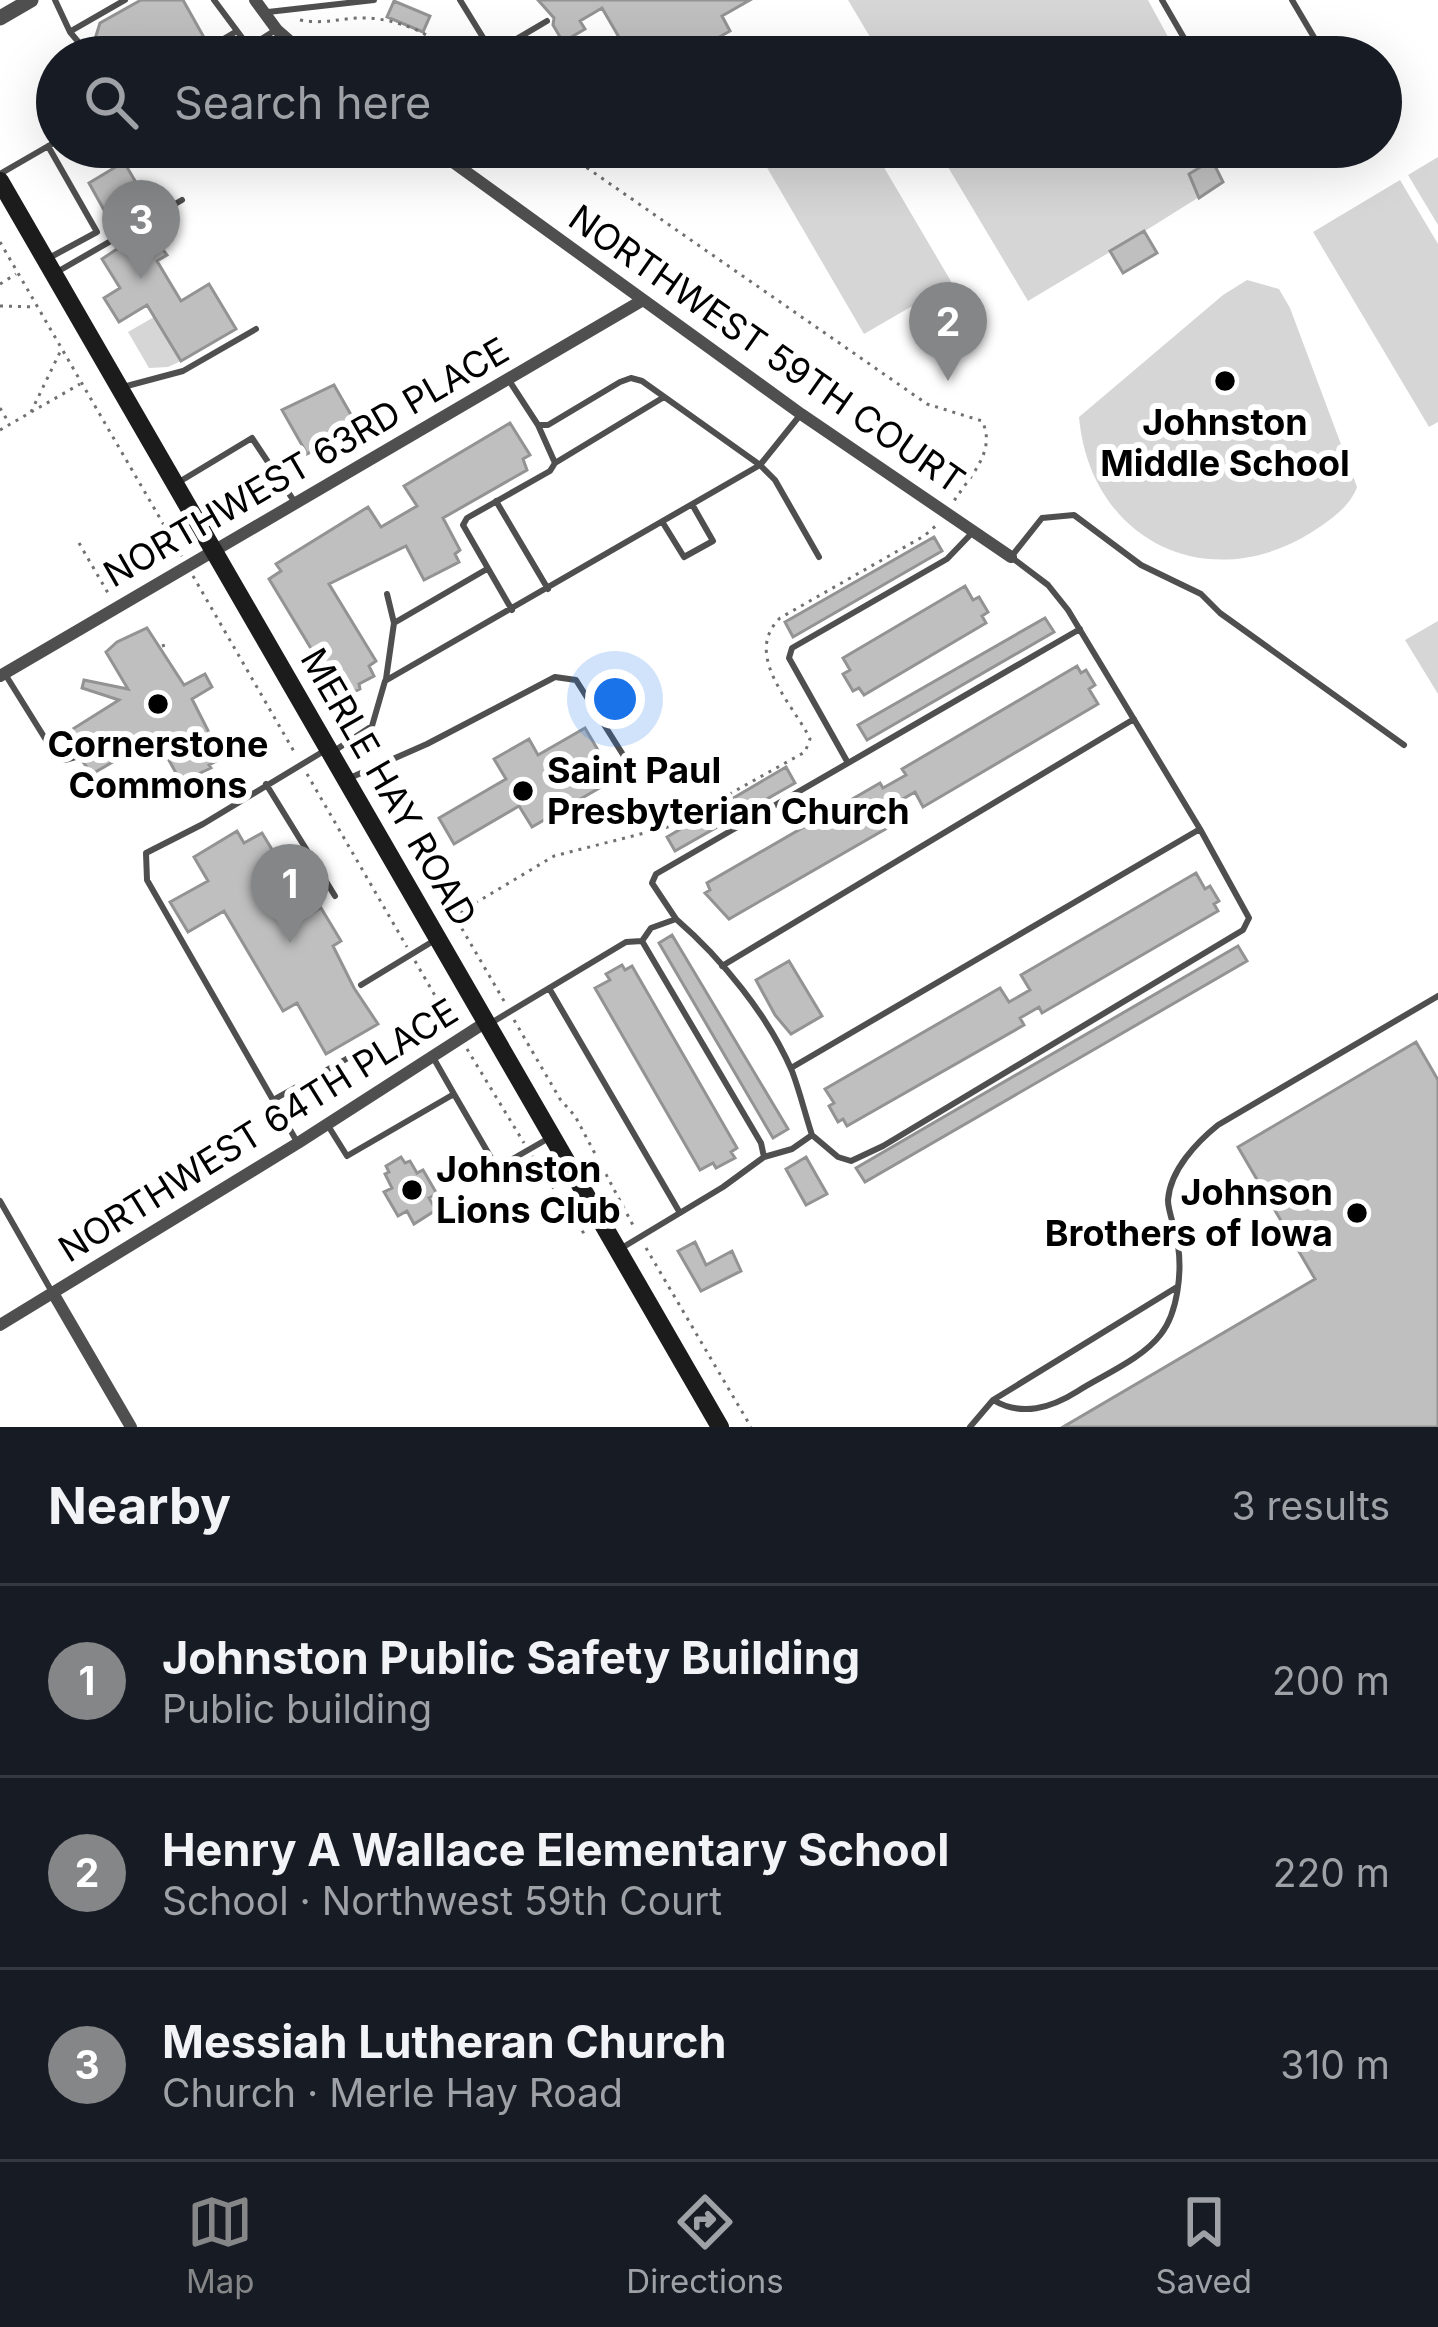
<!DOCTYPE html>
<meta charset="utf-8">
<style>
body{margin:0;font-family:Inter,sans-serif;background:#242831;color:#f1f3f6}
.you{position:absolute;left:615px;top:699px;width:42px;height:42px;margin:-30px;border:9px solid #fff;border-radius:50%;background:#1a73e8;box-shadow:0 0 0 18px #1a73e833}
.badge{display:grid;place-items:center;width:78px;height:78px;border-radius:50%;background:#858687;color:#fff;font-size:39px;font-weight:700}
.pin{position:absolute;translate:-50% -99px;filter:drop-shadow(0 3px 6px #0008)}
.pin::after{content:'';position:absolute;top:63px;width:42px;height:36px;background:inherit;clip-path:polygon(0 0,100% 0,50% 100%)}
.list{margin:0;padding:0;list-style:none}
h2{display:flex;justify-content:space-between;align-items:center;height:156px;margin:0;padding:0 48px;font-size:51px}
h2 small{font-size:39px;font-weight:400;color:#9ea1a6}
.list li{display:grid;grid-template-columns:78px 1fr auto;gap:36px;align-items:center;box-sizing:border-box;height:192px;padding:0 48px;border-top:3px solid #363941}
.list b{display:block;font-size:45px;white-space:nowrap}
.list p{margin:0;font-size:39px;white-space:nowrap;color:#9ea1a6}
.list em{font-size:39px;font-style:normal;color:#9ea1a6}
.icon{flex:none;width:66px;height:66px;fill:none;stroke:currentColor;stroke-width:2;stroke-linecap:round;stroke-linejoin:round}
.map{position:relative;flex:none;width:1438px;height:1427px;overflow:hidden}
.search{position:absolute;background:#171b24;box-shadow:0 12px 48px #0002;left:36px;right:36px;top:36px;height:132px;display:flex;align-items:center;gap:30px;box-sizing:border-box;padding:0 42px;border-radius:66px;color:#9ea1a6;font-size:45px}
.sheet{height:732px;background:#171b24}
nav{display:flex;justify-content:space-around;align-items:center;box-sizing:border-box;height:168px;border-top:3px solid #363941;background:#171b24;font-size:33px;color:#9ea1a6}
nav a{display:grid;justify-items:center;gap:6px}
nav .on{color:#858687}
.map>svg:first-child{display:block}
</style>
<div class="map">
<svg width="1438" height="1427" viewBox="0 0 1438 1427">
<rect width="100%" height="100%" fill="#fff"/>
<path fill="#d6d6d6" d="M848 0H1148L1179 57H882Z
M755 147H872L952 283 864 334Z
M936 147H1208L1202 151 1206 158 1210 156 1223 182 1145 231 1157 253 1123 273 1110 252 1028 301Z
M1438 157V225L1408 175Z
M1400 180 1438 244V422L1429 427 1313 232Z
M1247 280 1279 289 1290 308 1357 487C1350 507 1329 521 1312 532 1207 598 1090 540 1079 417L1223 295Z
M154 317 181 361 168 367 149 368 128 332Z
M1438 621V694L1405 640Z"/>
<path fill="#bfbfbf" stroke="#939393" stroke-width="3" d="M141 0H183L206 41 198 47 202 57H112L101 38 94 42 100 23Z
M538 0H750L722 16 730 31 700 48 703 53 696 57H636L631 49 627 51 602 8 580 21 585 29 563 42 553 25 554 18Z
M394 1 430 16 423 32 387 17Z
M1212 160 1223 182 1199 198 1189 174Z
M124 162 145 198 109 219 89 183Z
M147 229 167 255 157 261 181 301 209 284 236 329 181 361 147 305 119 322 104 298 120 288 102 259Z
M1144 231 1157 253 1123 273 1110 251Z
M334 385 354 420 326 436 329 442 307 454 282 410Z
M510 423 530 455 523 459 527 470 443 518 460 550 455 554 459 562 424 580 406 546 329 584 376 661 369 666 374 676 359 684 360 689 341 698 269 579 281 571 276 564 368 507 381 527 417 506 404 486Z
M934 537 942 551 793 637 785 622Z
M965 586 973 600 979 597 988 612 982 616 986 623 864 695 859 688 853 691 843 674 850 670 843 658Z
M1045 618 1054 632 867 740 858 725Z
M147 628 184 685 205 674 212 687 192 699 222 758 209 765 211 768 181 782 156 737 92 774 83 762 86 753 75 749 68 732 119 700 82 688 84 680 128 689 106 652 117 642Z
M1077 666 1081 673 1086 670 1095 685 1089 689 1098 704 923 807 915 792 894 804 903 819 729 919 705 893 710 890 707 883 880 783 883 788 906 775 902 769Z
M585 728 615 779 532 827 519 806 454 844 439 818 506 779 494 759 529 739 538 755Z
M786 767 795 783 675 851 667 837Z
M237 831 244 843 262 833 276 856 285 852 306 888 298 893 310 914 321 908 341 941 333 946 354 988 378 1024 326 1054 297 1003 283 1011 224 911 188 932 170 902 208 881 194 857Z
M1196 873 1205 889 1210 886 1219 901 1214 904 1218 911 1042 1013 1039 1007 1020 1018 1024 1025 847 1126 843 1119 838 1122 829 1106 834 1103 825 1089 1000 988 1009 1002 1030 990 1021 975Z
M672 935 788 1129 773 1138 659 943Z
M1238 946 1247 961 865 1182 856 1168Z
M789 961 822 1016 791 1034 775 1015 756 980Z
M622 965 625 970 632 966 737 1148 731 1152 735 1158 716 1168 713 1163 700 1170 595 988 610 980 606 974Z
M1416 1042 1438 1080V1427H1063L1315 1279 1238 1147Z
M401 1157 405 1163 410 1161 417 1173 423 1170 437 1194 429 1198 436 1210 414 1224 407 1211 398 1216 384 1192 392 1188 385 1174 389 1172 386 1166Z
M806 1157 827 1194 806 1205 786 1169Z
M695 1242 706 1265 732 1251 741 1271 701 1291 678 1251Z"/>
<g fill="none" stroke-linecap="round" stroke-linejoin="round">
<path stroke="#717171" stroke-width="3" stroke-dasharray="3 6" stroke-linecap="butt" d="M300 20C328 25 342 17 367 18 396 19 436 34 454 57
M557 147 927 404 982 421C997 451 970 476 954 501
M0 242 183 558
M0 284 16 274
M0 306 35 307
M0 408 9 423
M31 412 61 350
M0 430 80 384
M79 543 108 593
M193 576 296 755
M162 646 165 645
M214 739 220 748 224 745 220 738
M307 774 407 947
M415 961 452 1025
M504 1001 461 927 462 911 554 856 672 826 805 752 810 739 807 733C788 699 744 653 780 618L924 536 938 524
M514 1020 560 1099 575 1116 635 1229
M467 1049 524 1143
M532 1156 587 1238
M646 1248 751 1427"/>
<path stroke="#4f4f4f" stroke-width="6" d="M55 0 70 32 91 57
M214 0 249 47 274 31
M460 0 495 57
M1162 0 1195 57
M1292 0 1315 39
M268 12 374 0
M71 31 125 0
M205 50 237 31
M493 53 547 21
M209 57 242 38
M232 57 249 47
M48 146 97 232 49 258
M0 174 57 141
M57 272 182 200
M510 382 538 425H548L620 382 631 378 642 381 760 465 775 480 819 557
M123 387 183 371 256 329
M555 463 664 397
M179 482 252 438 294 501
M496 501 548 589
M663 523 684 557 713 541 693 506
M387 594 394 623
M512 610 463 525 467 518 550 471 555 463 538 425
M5 674 56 756 65 760 79 756
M386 679 394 623 487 569
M334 751 372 726 385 681 760 465 801 414
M848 763 789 658 792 648 947 559 971 534
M352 777 427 744 555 677 576 680 627 761
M266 784 335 896
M676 919 652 883 656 874 1080 629
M642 941 651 928 676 919C721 958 768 1015 792 1071 800 1092 805 1114 812 1135L792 1149 764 1157
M722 966 1134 719
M361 985 435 940
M549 988 680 1213
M491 1023 626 942 642 941 761 1143 764 1157 723 1187 620 1249
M791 1068 1200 829 1068 610 1048 585 1011 557 1042 518 1074 515 1141 565 1201 594 1220 613 1404 745
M454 1094 497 1168 549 1138
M273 1100 366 1048
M327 1124 347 1156 454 1094 434 1059
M812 1135 838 1157 851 1161 883 1146 1243 930 1249 918 1200 829
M296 1140 147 880 146 853 203 824 324 751
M0 1201 52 1292
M993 1400 1177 1287
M970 1427 993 1400C1022 1417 1051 1408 1078 1391 1105 1374 1142 1359 1161 1334 1178 1312 1182 1272 1178 1245 1177 1231 1168 1214 1168 1200 1170 1170 1197 1142 1218 1125L1438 996"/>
<path stroke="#4f4f4f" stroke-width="12" d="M255 0 277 30 308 57
M432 147 801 414 1011 557
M0 676 643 300
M53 1293 131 1427
M0 1325 298 1143 486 1022"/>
<path stroke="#4f4f4f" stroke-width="15" d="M0 18 31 0"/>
<path stroke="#1c1c1c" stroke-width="18" d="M0 181 720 1427"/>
</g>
<g fill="#000" stroke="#fff" stroke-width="4.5">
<circle cx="1225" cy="381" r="12"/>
<circle cx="158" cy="704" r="12"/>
<circle cx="523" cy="791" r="12"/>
<circle cx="412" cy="1190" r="12"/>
<circle cx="1357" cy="1213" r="12"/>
</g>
<g text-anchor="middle" stroke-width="12" stroke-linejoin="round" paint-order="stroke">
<g font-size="36" fill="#000" stroke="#fff">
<text transform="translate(767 349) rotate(35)" y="13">NORTHWEST 59TH COURT</text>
<text transform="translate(306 462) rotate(-30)" y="13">NORTHWEST 63RD PLACE</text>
<text transform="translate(389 787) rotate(60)" y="13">MERLE HAY ROAD</text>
<text transform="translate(258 1130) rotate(-32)" y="13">NORTHWEST 64TH PLACE</text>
</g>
<g font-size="36" font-weight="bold" fill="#000" stroke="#fff">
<text x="1225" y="435">Johnston<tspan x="1225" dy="41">Middle School</tspan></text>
<text x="158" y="757">Cornerstone<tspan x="158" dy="41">Commons</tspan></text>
<text x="547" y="783" text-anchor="start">Saint Paul<tspan x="547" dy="41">Presbyterian Church</tspan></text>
<text x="436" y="1182" text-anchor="start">Johnston<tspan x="436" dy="41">Lions Club</tspan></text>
<text x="1333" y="1205" text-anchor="end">Johnson<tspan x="1333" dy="41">Brothers of Iowa</tspan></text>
</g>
</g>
</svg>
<div class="you"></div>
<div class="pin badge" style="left:290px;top:943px">1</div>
<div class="pin badge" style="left:948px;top:381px">2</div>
<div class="pin badge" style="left:141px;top:279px">3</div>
<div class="search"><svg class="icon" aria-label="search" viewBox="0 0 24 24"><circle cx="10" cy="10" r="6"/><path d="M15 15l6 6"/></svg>Search here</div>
</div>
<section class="sheet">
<h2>Nearby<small>3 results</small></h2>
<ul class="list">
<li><span class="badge">1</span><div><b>Johnston Public Safety Building</b><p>Public building</p></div><em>200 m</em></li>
<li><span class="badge">2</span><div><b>Henry A Wallace Elementary School</b><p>School · Northwest 59th Court</p></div><em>220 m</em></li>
<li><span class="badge">3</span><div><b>Messiah Lutheran Church</b><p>Church · Merle Hay Road</p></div><em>310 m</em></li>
</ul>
</section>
<nav>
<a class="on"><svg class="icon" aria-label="map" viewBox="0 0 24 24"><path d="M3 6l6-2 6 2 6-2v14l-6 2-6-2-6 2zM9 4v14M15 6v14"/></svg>Map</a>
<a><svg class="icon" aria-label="directions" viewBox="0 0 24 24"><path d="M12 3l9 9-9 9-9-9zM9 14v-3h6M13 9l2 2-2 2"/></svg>Directions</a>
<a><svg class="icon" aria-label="saved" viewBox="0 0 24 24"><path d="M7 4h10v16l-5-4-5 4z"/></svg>Saved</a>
</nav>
